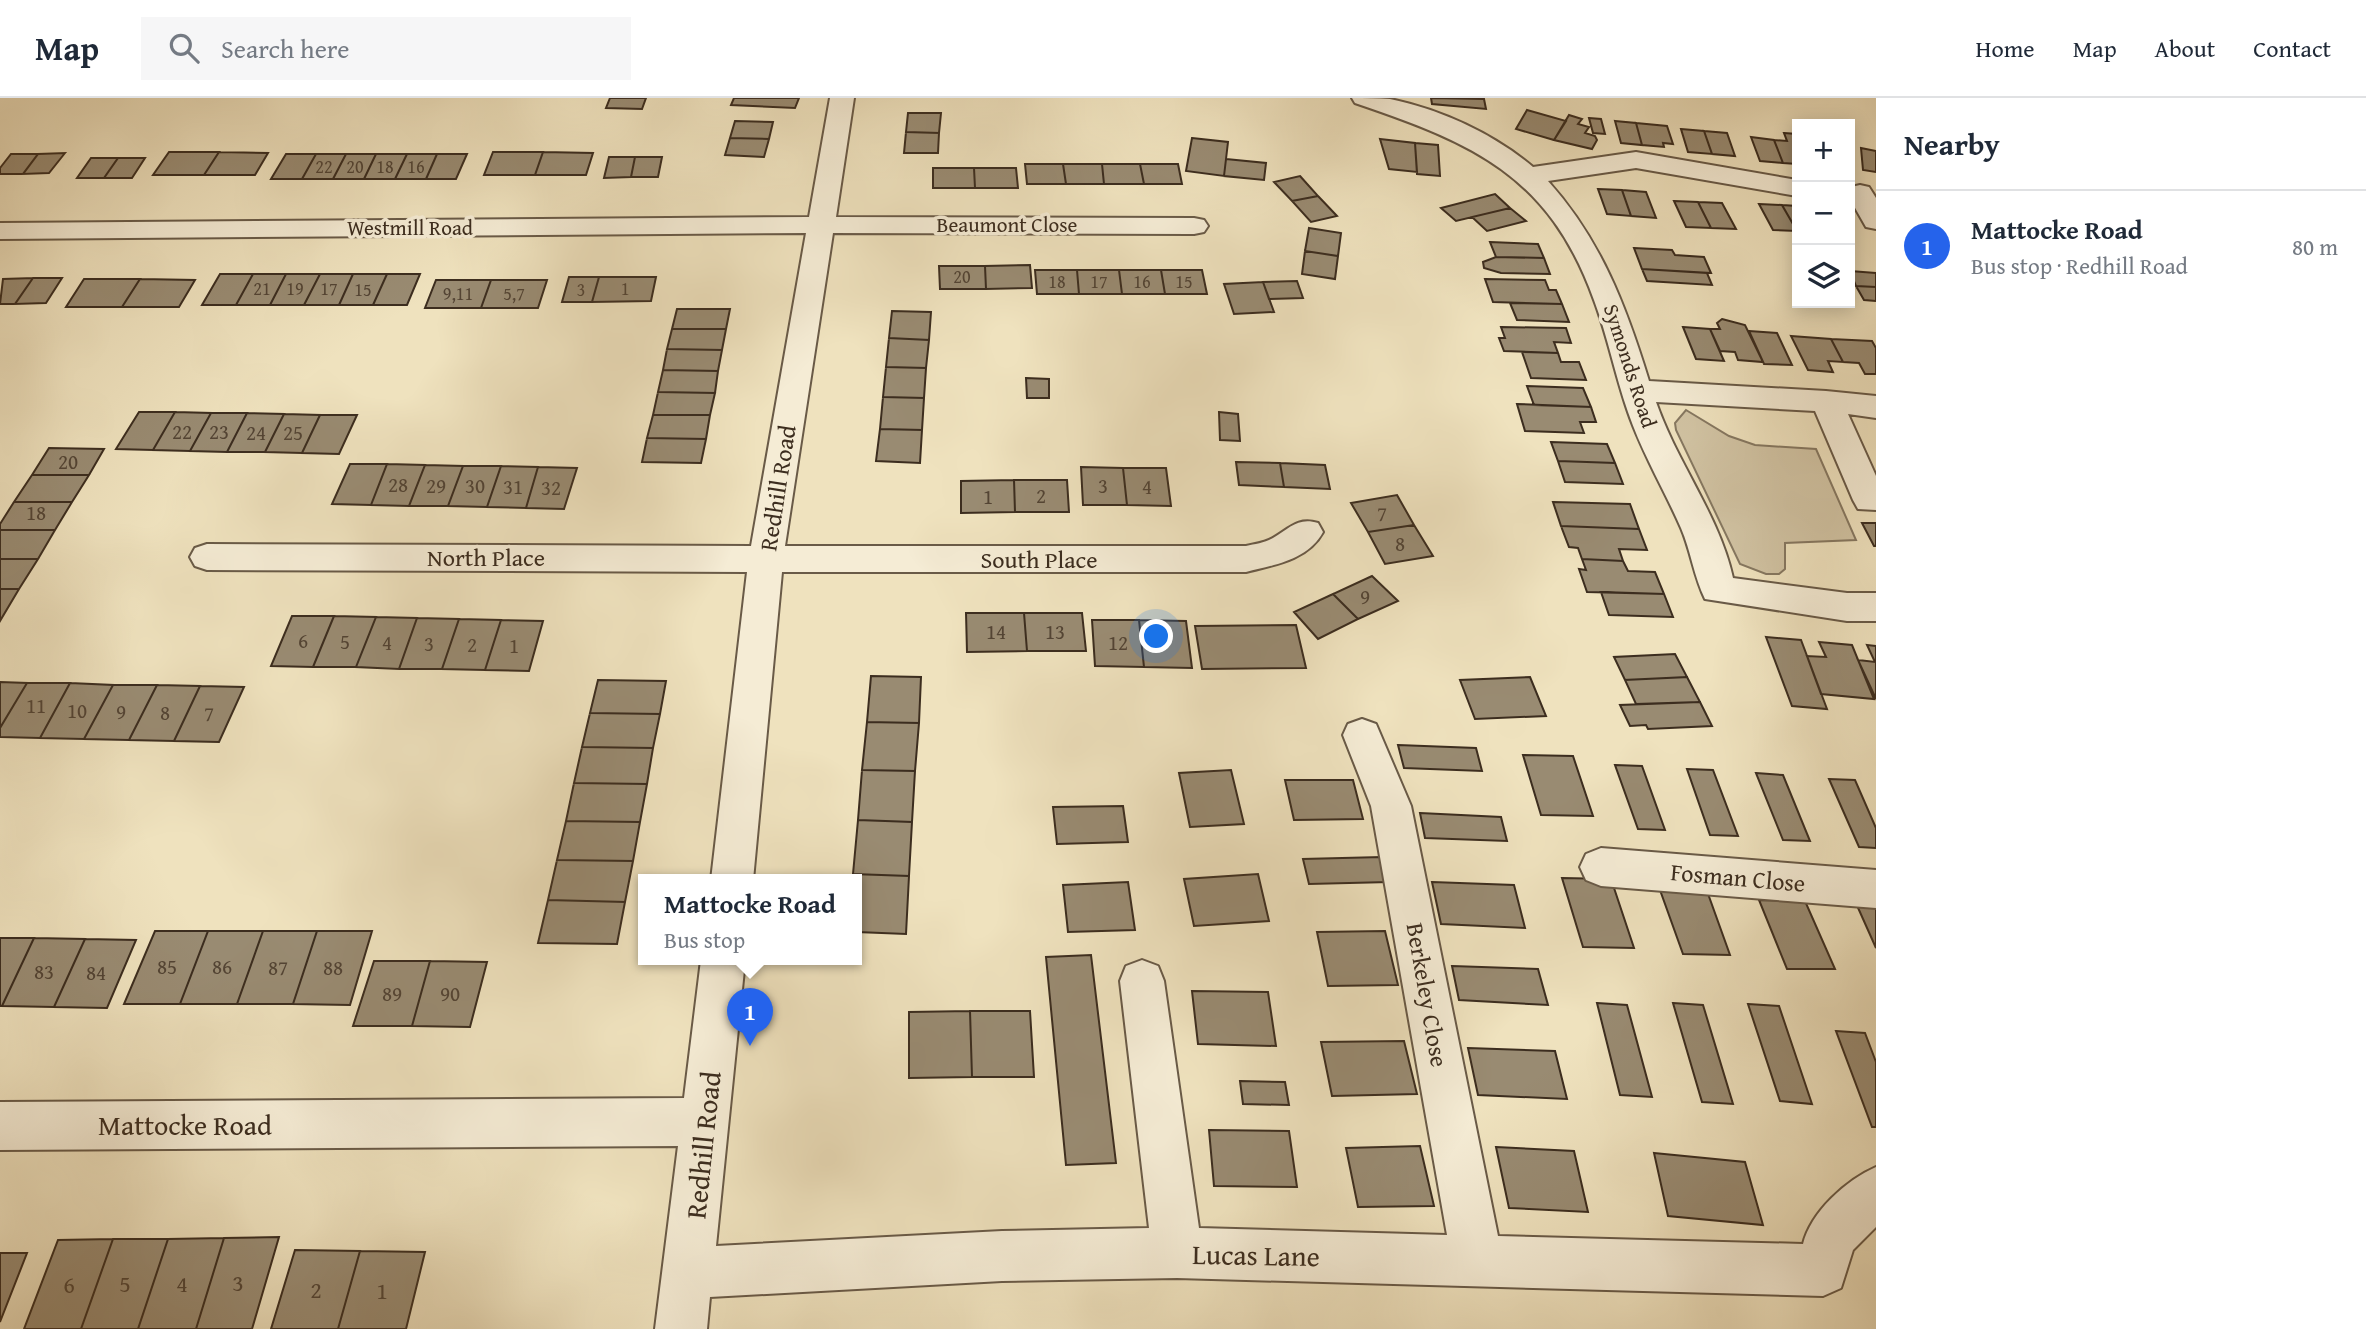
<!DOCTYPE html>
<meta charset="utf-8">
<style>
body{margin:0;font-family:"Gentium Book Plus",serif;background:#f6f6f7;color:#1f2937}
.controls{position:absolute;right:21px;top:21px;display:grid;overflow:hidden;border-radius:0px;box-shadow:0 4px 18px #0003}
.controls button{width:63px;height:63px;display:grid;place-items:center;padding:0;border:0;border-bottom:2px solid #e0e1e3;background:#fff;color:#1f2937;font:35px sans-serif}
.you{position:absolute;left:1157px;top:539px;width:24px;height:24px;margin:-18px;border:5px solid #fff;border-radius:50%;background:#1a73e8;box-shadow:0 0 0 10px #1a73e833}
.badge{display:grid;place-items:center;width:46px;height:46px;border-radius:50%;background:#2563eb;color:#fff;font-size:23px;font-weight:700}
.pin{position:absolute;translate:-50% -58px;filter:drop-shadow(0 2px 4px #0008)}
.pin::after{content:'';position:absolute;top:37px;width:24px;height:21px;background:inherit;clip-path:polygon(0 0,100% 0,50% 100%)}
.popup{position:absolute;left:638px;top:776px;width:224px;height:91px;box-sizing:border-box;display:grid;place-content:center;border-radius:0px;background:#fff;filter:drop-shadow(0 2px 5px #0005);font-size:23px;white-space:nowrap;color:#747a83}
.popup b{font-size:26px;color:#1f2937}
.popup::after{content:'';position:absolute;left:50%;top:100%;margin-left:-14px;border:14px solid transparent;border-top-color:#fff}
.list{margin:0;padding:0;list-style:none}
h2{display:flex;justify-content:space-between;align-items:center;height:91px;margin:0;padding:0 28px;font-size:30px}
h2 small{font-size:23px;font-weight:400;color:#747a83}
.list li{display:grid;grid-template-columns:46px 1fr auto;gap:21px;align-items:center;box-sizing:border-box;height:112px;padding:0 28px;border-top:2px solid #e0e1e3}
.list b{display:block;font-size:26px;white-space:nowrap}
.list p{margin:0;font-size:23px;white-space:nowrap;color:#747a83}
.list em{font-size:23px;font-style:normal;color:#747a83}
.icon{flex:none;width:38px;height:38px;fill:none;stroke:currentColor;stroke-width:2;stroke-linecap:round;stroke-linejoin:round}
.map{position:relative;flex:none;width:1876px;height:1231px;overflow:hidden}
header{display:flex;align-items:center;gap:42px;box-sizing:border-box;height:98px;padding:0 35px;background:#fff;border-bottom:2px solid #e0e1e3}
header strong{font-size:33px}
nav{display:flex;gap:38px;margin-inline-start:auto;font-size:24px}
.search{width:490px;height:63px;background:#f6f6f7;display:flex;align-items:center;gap:18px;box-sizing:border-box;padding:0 24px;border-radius:0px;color:#747a83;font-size:26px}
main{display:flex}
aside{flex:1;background:#fff}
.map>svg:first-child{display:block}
</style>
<header>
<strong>Map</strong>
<div class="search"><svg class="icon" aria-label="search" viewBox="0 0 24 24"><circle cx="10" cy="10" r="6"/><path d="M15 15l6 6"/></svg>Search here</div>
<nav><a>Home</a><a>Map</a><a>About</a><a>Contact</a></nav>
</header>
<main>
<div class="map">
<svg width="1876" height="1231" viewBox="0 0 1876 1231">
<rect width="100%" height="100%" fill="#efe2be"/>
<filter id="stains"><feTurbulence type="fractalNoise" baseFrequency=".00286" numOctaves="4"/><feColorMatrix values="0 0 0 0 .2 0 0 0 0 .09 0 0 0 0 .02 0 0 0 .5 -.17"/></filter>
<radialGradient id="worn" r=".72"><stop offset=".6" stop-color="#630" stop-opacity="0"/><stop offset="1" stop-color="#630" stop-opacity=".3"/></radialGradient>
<path fill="#d1c3a3" stroke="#867861" stroke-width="2" d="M1686 312 1729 338 1755 347 1816 351 1856 442 1785 445V471L1779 476H1766L1740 466 1676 332 1675 325Z"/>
<path fill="#998b72" stroke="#3c2d1f" stroke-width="2" d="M610 0H646L642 11 606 10Z
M734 0H799L795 10 731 7Z
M1431 0 1484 1 1486 11 1432 6Z
M1527 12 1566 23 1554 42 1516 31Z
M908 15H941L939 35 906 34Z
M1569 17 1582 21 1578 26 1589 29 1585 35 1595 38 1597 42 1592 51 1554 42Z
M1589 20 1601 21 1605 36 1593 35Z
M735 23 773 24 769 41 730 40Z
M1615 23 1636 25 1642 47 1621 45Z
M1636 25 1667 28 1673 46 1663 45 1664 49 1642 47Z
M1681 31 1704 33 1712 56 1688 54Z
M1704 33 1727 35 1735 58 1712 56Z
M906 34 939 35 938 55H904Z
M1784 35 1797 36V66L1783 65 1774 42 1787 43Z
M1751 39 1774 42 1783 65 1760 63Z
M730 40 769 41 764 59 725 57Z
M1192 40 1228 44 1224 78 1186 73Z
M1380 41 1415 45 1417 74 1389 71Z
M1415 45 1438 47 1440 78 1417 76Z
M1861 50 1876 53V74L1863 72Z
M169 54H219L204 77H153Z
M219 54 268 55 255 77H204Z
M493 54H543L535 77H484Z
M543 54 593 55 586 77H535Z
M65 55 49 75 23 76 38 56Z
M11 56H38L23 76H0V70Z
M286 56H316L302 81H271Z
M316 56H346L333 81H302Z
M346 56H376L364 81H333Z
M376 56H407L395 81H364Z
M407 56H437L426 81H395Z
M437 56H467L456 81H426Z
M609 59H635L631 79 604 80Z
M635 59H662L658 79H631Z
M91 60H118L104 80H77Z
M118 60H145L132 80H104Z
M1226 61 1266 65 1264 82 1224 78Z
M1025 66H1063L1066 86H1027Z
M1063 66H1102L1104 86H1066Z
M1102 66H1140L1144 86H1104Z
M1140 66H1178L1182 86H1144Z
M933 70H974L975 90H933Z
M974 70H1016L1018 90H975Z
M1300 78 1318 98 1292 103 1274 84Z
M1598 91 1622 92 1631 118 1607 116Z
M1622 92 1646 94 1656 120 1631 118Z
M1495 96 1510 110 1456 123 1441 110Z
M1318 98 1337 118 1311 124 1292 103Z
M1674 103 1698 104 1711 130 1686 129Z
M1698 104 1722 105 1736 131 1711 130Z
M1759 106 1782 107 1797 133 1773 132Z
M1782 107 1797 108V134V133Z
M1510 110 1526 123 1487 133 1472 119Z
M1309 130 1341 135 1338 158 1305 153Z
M1490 144 1538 146 1544 160 1496 159Z
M1634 150 1672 152 1675 157 1704 159 1711 175 1642 171Z
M1305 153 1338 158 1335 181 1302 176Z
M1496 159 1544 160 1550 176 1501 175 1484 170 1483 164Z
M1030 167 1032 190 986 191 985 168Z
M939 168H985L986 191H940Z
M1642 171 1707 175 1712 187 1647 183Z
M1035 172H1077L1079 196H1037Z
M1077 172H1119L1122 196H1079Z
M1119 172H1161L1165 196H1122Z
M1161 172H1202L1207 196H1165Z
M1850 173 1876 175V189L1856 188Z
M220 176H253L236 207H202Z
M253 176H286L270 207H236Z
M286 176H320L304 207H270Z
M320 176H353L339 207H304Z
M353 176H387L373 207H339Z
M387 176H420L407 207H373Z
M569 179H599L592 204H562Z
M599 179H656L651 203 592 204Z
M33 180H62L46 205 15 206Z
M33 180 15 206H0L3 181Z
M84 181H140L122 209H66Z
M140 181 195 182 179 209H122Z
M1485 181 1545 182 1549 192H1556L1562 206 1493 204Z
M436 182H491L481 210H425Z
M491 182H547L538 210H481Z
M1297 183 1303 200 1269 201 1263 184Z
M1263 184 1274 214 1234 216 1224 186Z
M1856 188 1876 189V203L1864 202Z
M1510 205 1562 206 1569 224 1517 222Z
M677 211H730L726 231H672Z
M892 213 931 214 929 242 889 240Z
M1722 221 1745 227 1763 264 1738 262 1735 254 1720 253 1710 231H1720L1717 225Z
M1501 229 1566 230 1571 245 1554 244 1558 255 1504 253 1499 240H1505Z
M1683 229 1710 231 1724 263 1696 261Z
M672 231H726L722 252 667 251Z
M1749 233 1777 235 1792 267 1764 266Z
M1791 238 1831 241 1843 264 1828 263 1833 274 1808 272Z
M889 240 929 242 926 270 886 269Z
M1831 241 1872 243 1876 250V276H1865L1859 265 1843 264Z
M667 251 722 252 718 273 663 272Z
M1522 254 1558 255 1561 264H1579L1586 282 1531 280Z
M886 269 926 270 924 300 883 299Z
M663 272 718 273 715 295 658 294Z
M1026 280 1049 281V300H1027Z
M1527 288 1583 290 1591 309 1534 307Z
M658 294 715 295 710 317H653Z
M883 299 924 300 922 332 880 331Z
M1517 306 1591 309 1596 324H1580L1584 335 1525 333Z
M139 314H175L153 352 116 351Z
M175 314 211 315 190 353 153 352Z
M1219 314 1238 316 1240 343 1220 342Z
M211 315H247L227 354 190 353Z
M247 315 284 316 265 354H227Z
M284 316 320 317 302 355 265 354Z
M320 317H357L339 356 302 355Z
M653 317H710L706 341 647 340Z
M880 331 922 332 920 365 876 363Z
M647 340 706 341 701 365 642 364Z
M1551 344 1607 346 1615 365 1558 363Z
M49 350 104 351 89 377H32Z
M1558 363 1615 365 1623 386 1565 384Z
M1236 364 1280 365 1284 389 1239 387Z
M1280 365 1325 367 1330 391 1284 389Z
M350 366H387L371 407 332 406Z
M387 366 425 367 409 408 371 407Z
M425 367 463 368 448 408H409Z
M463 368H501L487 409 448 408Z
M501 368 538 369 526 410 487 409Z
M538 369 577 370 564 411 526 410Z
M1081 369 1123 370 1127 407H1083Z
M1123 370H1166L1171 408 1127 407Z
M32 377H89L72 404H14Z
M1014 382H1067L1069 414H1015Z
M1014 382 1015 414 961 415V383Z
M1397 397 1414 427 1368 434 1351 405Z
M14 404H72L55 432H0V426Z
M1553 404 1630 406 1639 431 1561 428Z
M1862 425H1876V448H1874Z
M1414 427 1433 458 1385 466 1368 434Z
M1561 428 1639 431 1647 452 1619 451 1623 463 1582 461 1578 450 1569 449Z
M0 432H55L38 461H0Z
M0 461H38L19 491H0Z
M1582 461 1623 463 1628 473 1655 474 1664 496 1587 494 1579 471 1586 472Z
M1372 478 1398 503 1358 521 1333 496Z
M0 491H19L0 523Z
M1601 494 1664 496 1673 519 1609 517Z
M1333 496 1358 521 1318 541 1294 514Z
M966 515H1024L1027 553 967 554Z
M1024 515H1082L1086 553H1027Z
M292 518H334L313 569 271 568Z
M334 518 376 519 356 569H313Z
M376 519 417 520 399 571 356 569Z
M417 520 459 521 442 571H399Z
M459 521 501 522 485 572 442 571Z
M501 522 543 523 529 573 485 572Z
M1092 522H1139L1144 569 1095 568Z
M1139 522 1186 523 1192 570 1144 569Z
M1296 527 1306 570 1202 571 1195 528Z
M1766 539 1801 542 1827 611 1792 608Z
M1819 544 1852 547 1874 601 1821 596 1807 558 1826 559Z
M1867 547 1876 548V601L1858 562 1875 564Z
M1675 556 1687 579 1625 582 1614 559Z
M871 578 921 579 919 625 867 624Z
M1530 579 1546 618 1475 621 1460 582Z
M1687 579 1700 604 1636 606 1625 582Z
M598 582 666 583 660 616 590 615Z
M0 584 27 585 0 630Z
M27 585H70L40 640 0 639V630Z
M70 585 113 587 84 641 40 640Z
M113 587H157L129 642 84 641Z
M157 587 200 588 174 643 129 642Z
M200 588 244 589 219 644 174 643Z
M1700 604 1712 628 1648 631 1646 627 1630 628 1620 607Z
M590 615 660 616 653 650 582 649Z
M867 624 919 625 915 673 862 672Z
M1398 647 1476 650 1482 673 1404 670Z
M582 649 653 650 647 686 574 685Z
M1523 657 1573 658 1593 718 1541 717Z
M1615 667 1642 668 1665 732 1638 731Z
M1687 671 1713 672 1738 738 1710 737Z
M862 672 915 673 912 724 858 722Z
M1231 672 1244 726 1190 729 1179 675Z
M1756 675 1783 677 1810 743 1783 742Z
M1829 681 1855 682 1876 730V750L1859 749Z
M1285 682H1353L1363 721 1294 722Z
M574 685 647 686 640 724 566 723Z
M1123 708 1128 744 1057 746 1053 709Z
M1420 715 1501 719 1507 743 1425 740Z
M858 722 912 724 909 778 853 776Z
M566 723 640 724 633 763 557 762Z
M1382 759 1389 784 1309 786 1303 761Z
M557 762 633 763 625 804 548 802Z
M853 776 909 778 906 836 857 834V782H853Z
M1258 776 1269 823 1194 828 1184 781Z
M1562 780 1611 781 1634 850 1583 849Z
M1128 784 1135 832 1068 834 1063 787Z
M1432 784 1514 787 1525 830 1441 826Z
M1660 792 1707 793 1730 857 1683 856Z
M548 802 625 804 617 846 538 845Z
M1759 802 1805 803 1835 871H1787Z
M1855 803 1876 804V850Z
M155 833H208L180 906H124Z
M208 833H263L237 906H180Z
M263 833H317L293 906H237Z
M317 833H372L350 907 293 906Z
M1385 833 1398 887 1328 888 1317 834Z
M0 840H34L2 908H0Z
M34 840 85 841 54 909 2 908Z
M85 841 136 842 107 910 54 909Z
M1091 857 1116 1065 1066 1067 1046 859Z
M374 863H430L412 928H353Z
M430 863 487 864 470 929 412 928Z
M1452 868 1538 871 1548 907 1459 902Z
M1192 893 1268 894 1276 948 1198 946Z
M1597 905 1627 907 1652 999 1620 997Z
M1673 905 1703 907 1733 1006 1702 1004Z
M1748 906 1779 908 1812 1006 1780 1003Z
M970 913 972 979 909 980V914Z
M970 913H1030L1034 979H972Z
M1836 933 1865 935 1876 964V1029H1872Z
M1404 943 1417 996 1332 998 1321 944Z
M1468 950 1555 953 1567 1001 1478 997Z
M1240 983 1285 984 1289 1007 1243 1006Z
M1209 1032 1289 1033 1297 1089 1214 1088Z
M1420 1048 1434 1108 1358 1109 1346 1050Z
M1496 1049 1574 1053 1588 1114 1509 1110Z
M1654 1055 1745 1064 1763 1127 1668 1118Z
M279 1139 252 1231H196L224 1140Z
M224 1140 196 1231H138L168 1141Z
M113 1141 81 1231H24L58 1142Z
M113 1141H168L138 1231H81Z
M295 1152 360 1153 338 1231H271Z
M360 1153 425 1154 406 1231H338Z
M0 1155H27L0 1224Z"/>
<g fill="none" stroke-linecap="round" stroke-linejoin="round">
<defs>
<path id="minor" d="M830 0H854L836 119 1194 120 1204 122 1208 128 1204 134 1194 136 833 135 785 448H1246C1255 446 1265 445 1273 440 1290 430 1298 419 1318 425L1323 434C1308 462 1274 467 1246 474H782L753 782H711L747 474 207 472 195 468 190 459 195 450 207 446 751 448 806 135 0 141V125L809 119Z
M1352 0C1364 0 1378 0 1390 1 1440 11 1494 36 1533 69L1636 54 1797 82V98L1636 70 1548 83C1601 142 1626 208 1649 283L1826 293 1876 298V320L1848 316 1876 378V412L1858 411 1853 402 1815 313 1656 304C1677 365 1719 417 1733 480L1847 495H1876V523H1847L1705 501C1694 479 1691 453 1681 430 1664 391 1642 355 1628 314 1615 277 1608 239 1594 202 1549 77 1473 45 1355 5Z
M1860 87 1869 89 1876 100V131L1866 129 1850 101 1851 89Z
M1362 621 1376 626 1411 708 1498 1138 1803 1146C1811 1114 1846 1082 1876 1069V1129L1853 1152 1841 1190 1823 1198 1177 1180 1002 1183 710 1199 707 1231H655L678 1048 0 1052V1004L684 1000 701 862H745L716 1148 1002 1133 1149 1130 1120 883 1126 868 1142 862 1158 868 1164 883 1199 1130 1447 1137 1371 708 1343 637 1348 626Z
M1601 750 1876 772V810L1601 788 1586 782 1580 769 1586 756Z"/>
</defs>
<use href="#minor" stroke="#695a47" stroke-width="4"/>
<use href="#minor" fill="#f5ecd5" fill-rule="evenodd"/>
</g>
<g text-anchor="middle" stroke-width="7" stroke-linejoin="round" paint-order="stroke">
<g font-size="18" fill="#534434">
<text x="324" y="75">22</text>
<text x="355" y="75">20</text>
<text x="385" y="75">18</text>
<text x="416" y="75">16</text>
<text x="962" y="185">20</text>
<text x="1057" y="190">18</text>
<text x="1099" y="190">17</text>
<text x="1142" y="190">16</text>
<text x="1184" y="190">15</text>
<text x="262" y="197">21</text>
<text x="295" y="197">19</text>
<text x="329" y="197">17</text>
<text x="625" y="197">1</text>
<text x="363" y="198">15</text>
<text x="581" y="198">3</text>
<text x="458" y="202">9,11</text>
<text x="514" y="202">5,7</text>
</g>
<g font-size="21" fill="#3c2d1f" stroke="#f5ecd5">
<text x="1007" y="134">Beaumont Close</text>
<text x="410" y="137">Westmill Road</text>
<text transform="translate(1630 268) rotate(72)" y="7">Symonds Road</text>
</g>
<g font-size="21" fill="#534434">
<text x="182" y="341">22</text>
<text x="219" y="341">23</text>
<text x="256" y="342">24</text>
<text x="293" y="342">25</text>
<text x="68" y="371">20</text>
<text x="398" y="394">28</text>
<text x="436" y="395">29</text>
<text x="475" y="395">30</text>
<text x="1103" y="395">3</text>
<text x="513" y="396">31</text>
<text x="1147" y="396">4</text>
<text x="551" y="397">32</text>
<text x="1041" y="405">2</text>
<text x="988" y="406">1</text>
<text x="36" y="422">18</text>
<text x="1382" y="423">7</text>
<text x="1400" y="453">8</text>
<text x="1365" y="506">9</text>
<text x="996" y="541">14</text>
<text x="1055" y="541">13</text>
<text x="303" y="550">6</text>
<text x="345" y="551">5</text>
<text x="387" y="552">4</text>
<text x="1118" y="552">12</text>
<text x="429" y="553">3</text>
<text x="472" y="554">2</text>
<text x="514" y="555">1</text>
<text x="36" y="615">11</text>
<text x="77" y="620">10</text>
<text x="121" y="621">9</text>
<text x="165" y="622">8</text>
<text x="209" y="623">7</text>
<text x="167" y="876">85</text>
<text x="222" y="876">86</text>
<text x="278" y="877">87</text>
<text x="333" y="877">88</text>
<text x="44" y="881">83</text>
<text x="96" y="882">84</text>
<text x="392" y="903">89</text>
<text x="450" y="903">90</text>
</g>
<g font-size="24" fill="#3c2d1f" stroke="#f5ecd5">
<text transform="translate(778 390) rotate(-81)" y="8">Redhill Road</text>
<text x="486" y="468">North Place</text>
<text x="1039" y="470">South Place</text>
<text transform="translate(1738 780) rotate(5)" y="8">Fosman Close</text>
<text transform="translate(1427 897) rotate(80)" y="8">Berkeley Close</text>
</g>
<g font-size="24" fill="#534434">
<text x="238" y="1193">3</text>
<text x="125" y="1194">5</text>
<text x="182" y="1194">4</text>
<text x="69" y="1195">6</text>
<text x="316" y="1200">2</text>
<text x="382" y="1201">1</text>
</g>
<g font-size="28" fill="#3c2d1f" stroke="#f5ecd5">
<text x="185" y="1037">Mattocke Road</text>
<text transform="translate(703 1047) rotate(-84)" y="10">Redhill Road</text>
<text transform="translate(1256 1157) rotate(1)" y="10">Lucas Lane</text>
</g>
</g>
<rect width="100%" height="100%" filter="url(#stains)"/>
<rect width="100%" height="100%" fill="url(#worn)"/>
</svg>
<div class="controls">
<button>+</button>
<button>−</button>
<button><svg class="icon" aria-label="layers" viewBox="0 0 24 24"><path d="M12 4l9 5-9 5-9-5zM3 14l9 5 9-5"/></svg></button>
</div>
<div class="you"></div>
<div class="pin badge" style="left:750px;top:948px">1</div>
<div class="popup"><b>Mattocke Road</b>Bus stop</div>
</div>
<aside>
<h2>Nearby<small></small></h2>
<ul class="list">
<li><span class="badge">1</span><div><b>Mattocke Road</b><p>Bus stop · Redhill Road</p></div><em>80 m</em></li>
</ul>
</aside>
</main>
